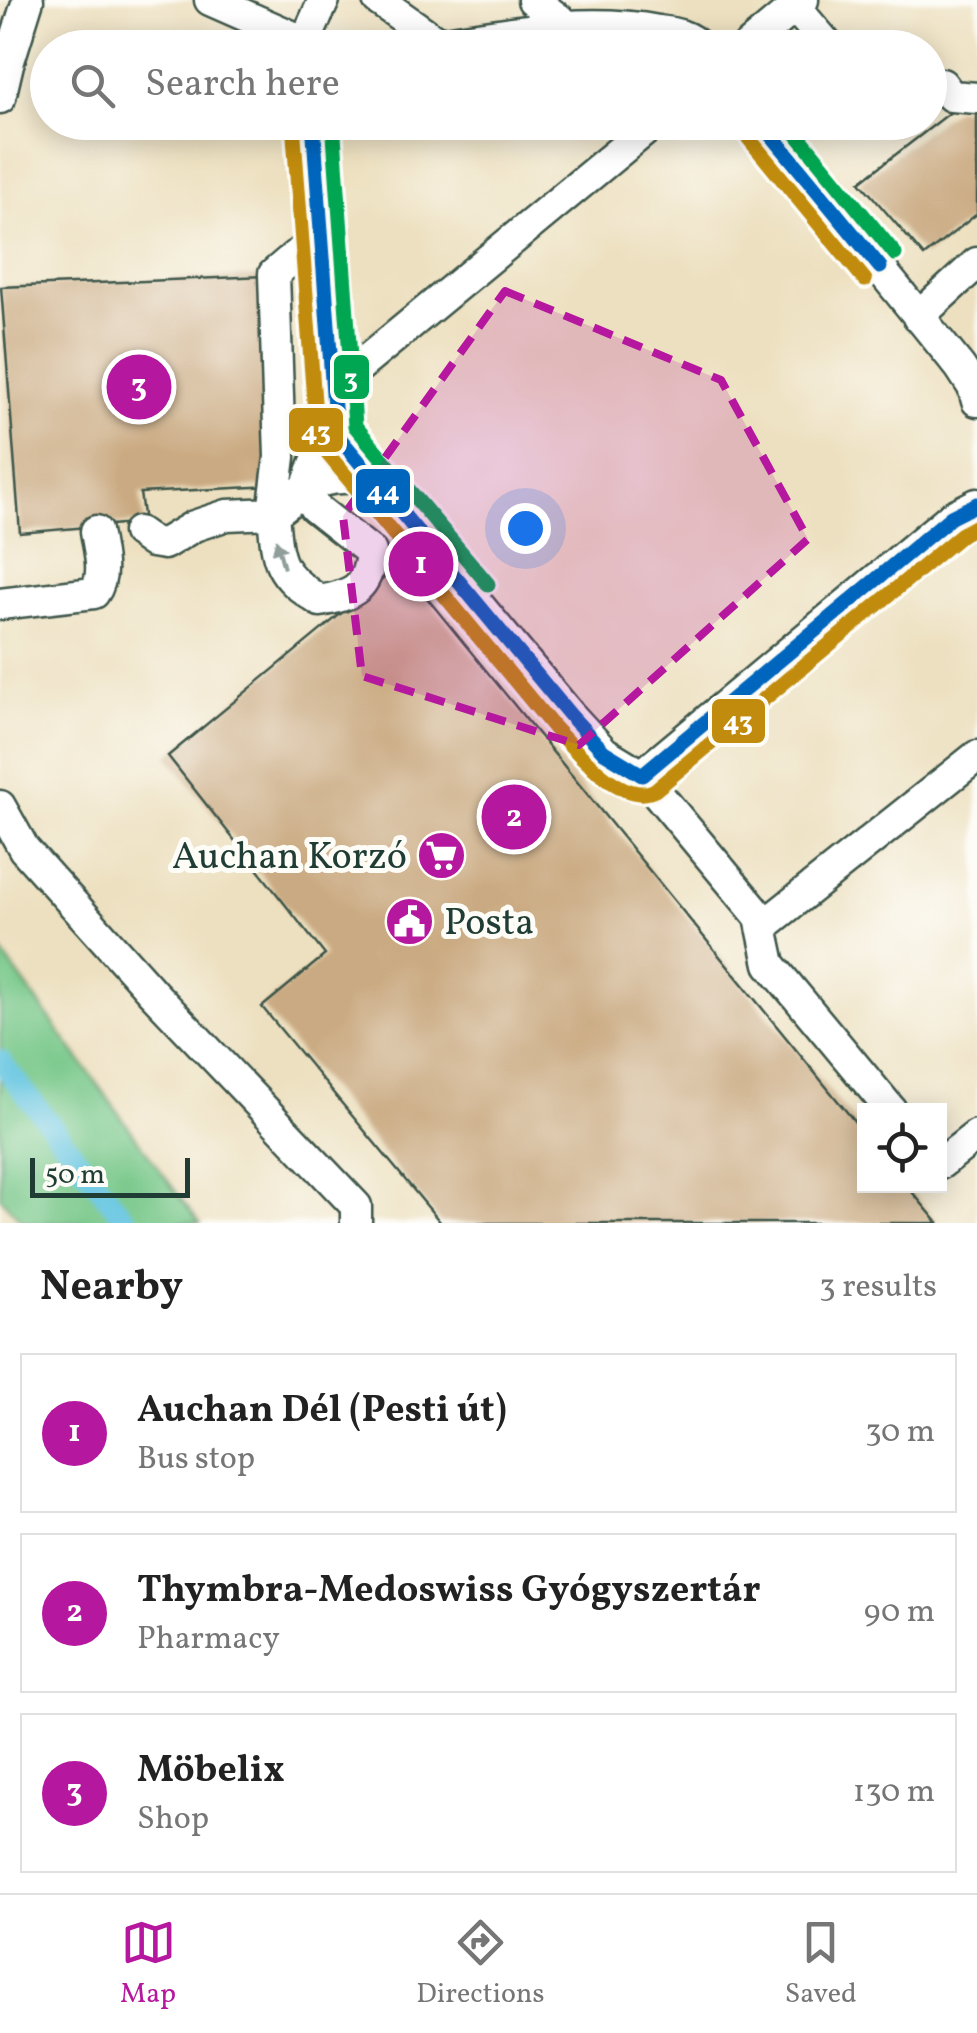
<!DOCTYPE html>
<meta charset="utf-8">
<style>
body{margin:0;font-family:Vollkorn,serif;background:#f2f2f2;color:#222}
.controls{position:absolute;right:30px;bottom:30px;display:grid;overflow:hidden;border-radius:0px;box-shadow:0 5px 25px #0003}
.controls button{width:90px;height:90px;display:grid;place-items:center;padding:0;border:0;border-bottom:2px solid #e0e0e0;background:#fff;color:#222;font:50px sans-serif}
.scale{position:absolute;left:30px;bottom:25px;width:160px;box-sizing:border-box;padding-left:10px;border:5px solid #1f3d34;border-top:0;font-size:28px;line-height:35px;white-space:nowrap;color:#1f3d34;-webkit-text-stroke:8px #fdfcf7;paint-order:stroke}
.you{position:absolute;left:525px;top:528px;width:35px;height:35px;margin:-25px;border:8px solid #fff;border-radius:50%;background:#1a73e8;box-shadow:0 0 0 15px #1a73e833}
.badge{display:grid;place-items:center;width:65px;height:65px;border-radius:50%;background:#b5179e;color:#fff;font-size:32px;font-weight:700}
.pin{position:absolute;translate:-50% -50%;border:5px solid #fff;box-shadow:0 2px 10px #0006}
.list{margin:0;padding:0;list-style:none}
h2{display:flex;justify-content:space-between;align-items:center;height:130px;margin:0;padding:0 40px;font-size:42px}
h2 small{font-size:32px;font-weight:400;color:#767676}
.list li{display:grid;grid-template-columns:65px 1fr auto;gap:30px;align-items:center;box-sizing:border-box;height:160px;margin:0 20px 20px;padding:0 20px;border:2px solid #e0e0e0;border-radius:0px}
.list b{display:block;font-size:38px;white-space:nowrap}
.list p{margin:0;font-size:32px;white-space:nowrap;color:#767676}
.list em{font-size:32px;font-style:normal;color:#767676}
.icon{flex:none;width:55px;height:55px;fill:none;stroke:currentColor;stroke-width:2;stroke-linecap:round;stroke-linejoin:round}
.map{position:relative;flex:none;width:977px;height:1223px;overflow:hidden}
.search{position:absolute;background:#fff;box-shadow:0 5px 25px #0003;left:30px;right:30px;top:30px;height:110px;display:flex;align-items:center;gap:25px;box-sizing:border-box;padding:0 35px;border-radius:55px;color:#767676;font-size:38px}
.sheet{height:670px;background:#fff}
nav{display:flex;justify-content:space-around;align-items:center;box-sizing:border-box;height:140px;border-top:2px solid #e0e0e0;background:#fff;font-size:28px;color:#767676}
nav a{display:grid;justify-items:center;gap:5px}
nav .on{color:#b5179e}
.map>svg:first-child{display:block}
</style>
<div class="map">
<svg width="977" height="1223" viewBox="0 0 977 1223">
<rect width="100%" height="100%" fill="#fdfcf7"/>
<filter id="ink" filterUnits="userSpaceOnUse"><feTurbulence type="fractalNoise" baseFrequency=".01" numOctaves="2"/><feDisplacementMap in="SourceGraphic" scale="20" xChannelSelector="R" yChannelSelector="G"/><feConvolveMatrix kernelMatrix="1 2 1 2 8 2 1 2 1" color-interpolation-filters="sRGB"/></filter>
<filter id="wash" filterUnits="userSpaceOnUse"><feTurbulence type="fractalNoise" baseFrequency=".0048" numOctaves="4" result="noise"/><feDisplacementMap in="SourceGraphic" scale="40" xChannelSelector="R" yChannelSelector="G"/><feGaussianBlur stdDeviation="2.25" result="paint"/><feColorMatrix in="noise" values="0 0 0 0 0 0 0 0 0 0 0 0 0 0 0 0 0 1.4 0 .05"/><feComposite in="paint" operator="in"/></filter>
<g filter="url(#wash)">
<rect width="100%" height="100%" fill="#ede0c0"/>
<path fill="#77c789" stroke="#4b825e" stroke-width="2.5" d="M0 950 181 1199 200 1223H24L0 1197Z"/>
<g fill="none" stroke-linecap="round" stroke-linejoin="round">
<path stroke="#63c5e1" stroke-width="22" d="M0 1061 128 1223"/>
</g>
<g id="blocks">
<path fill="#caaa82" d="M956 108 977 110V214L924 256 860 182Z
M265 276 272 486 140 493 144 522 20 533 1 287Z
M400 565 864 1133V1186H907L938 1223H441L262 1007 325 955 168 756Z"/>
</g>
</g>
<g filter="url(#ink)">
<use href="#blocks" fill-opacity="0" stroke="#3e5549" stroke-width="2.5"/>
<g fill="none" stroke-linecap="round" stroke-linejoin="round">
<defs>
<path id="minor" d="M210 0 305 42
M378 0 439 43C512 32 585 17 658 31 674 33 689 35 700 48
M533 0 568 26
M795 7 830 48
M306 48 305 42 324 0
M746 48 803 0
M942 84 951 96 977 98
M0 98 8 64 28 0
M313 122 336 434 570 715 604 752 642 775 760 917 770 964 891 1110
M761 122 960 367 973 387 977 401
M918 317 977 263
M333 388 655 122
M336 434 317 459 306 488 314 507 371 552C368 588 353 595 320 601 277 573 277 562 273 513 287 506 295 495 307 487 328 475 351 478 374 478
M138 532 152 542 164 544 194 526 227 515 273 513 280 457 274 274 295 256 322 239
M0 604 94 593C107 575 99 551 96 531
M642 775 951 517 977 504
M0 806 24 849 153 993 356 1206V1223
M762 927 977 756
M940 1164 977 1135"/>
</defs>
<use href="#minor" stroke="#3e5549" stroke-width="35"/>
<use href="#minor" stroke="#fff" stroke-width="30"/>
<defs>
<path id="bus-1" d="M313 122 336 434 570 715 604 752 642 775
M761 122 880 267
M642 775 951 517 977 504"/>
<path id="bus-2" d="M293 123 317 441 555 729C575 750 623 807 655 790L962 534 977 526
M746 135 865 280"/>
<path id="bus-3" d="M333 122 355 426 488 584
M787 122 895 254"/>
</defs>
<use href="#bus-1" stroke="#fdfcf7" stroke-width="22"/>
<use href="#bus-2" stroke="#fdfcf7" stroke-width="22"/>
<use href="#bus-3" stroke="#fdfcf7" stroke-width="22"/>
<use href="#bus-1" stroke="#0065bd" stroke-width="15"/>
<use href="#bus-2" stroke="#c18c0d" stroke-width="15"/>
<use href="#bus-3" stroke="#00a651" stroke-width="15"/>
</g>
<defs><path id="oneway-solid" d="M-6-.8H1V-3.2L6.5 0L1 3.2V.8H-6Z" transform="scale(2.5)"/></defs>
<use fill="#8f9e9a" href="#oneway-solid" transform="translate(280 554) rotate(-105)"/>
</g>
<path fill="#b5179e" fill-opacity="0.2" stroke="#b5179e" stroke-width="8" stroke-dasharray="20 12" stroke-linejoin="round" d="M505 291 721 380 808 539 579 745 362 676 343 516Z"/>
<defs>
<symbol id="supermarket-disc" viewBox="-11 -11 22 22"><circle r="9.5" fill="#b5179e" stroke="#fdfcf7"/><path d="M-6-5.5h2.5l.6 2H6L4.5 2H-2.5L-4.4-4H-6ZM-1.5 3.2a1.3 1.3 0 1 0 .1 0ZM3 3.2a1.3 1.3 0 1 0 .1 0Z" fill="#fff"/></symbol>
<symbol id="civic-disc" viewBox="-11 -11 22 22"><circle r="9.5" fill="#b5179e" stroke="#fdfcf7"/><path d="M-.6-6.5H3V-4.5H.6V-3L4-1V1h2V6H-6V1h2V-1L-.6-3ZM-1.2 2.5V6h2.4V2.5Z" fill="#fff"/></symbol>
</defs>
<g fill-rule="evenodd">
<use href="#supermarket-disc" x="414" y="828" width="55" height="55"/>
<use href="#civic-disc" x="382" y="894" width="55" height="55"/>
</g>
<g text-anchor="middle" stroke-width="10" stroke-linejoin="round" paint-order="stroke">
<g font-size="38" fill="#1f3d34" stroke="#fdfcf7" text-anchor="end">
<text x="407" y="868">Auchan Korzó</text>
<text x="444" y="934" text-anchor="start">Posta</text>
</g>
</g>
<g stroke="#fdfcf7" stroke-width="4">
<rect x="332" y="353" width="39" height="48" rx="10" fill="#00a651"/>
<rect x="287" y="406" width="58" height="48" rx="10" fill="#c18c0d"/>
<rect x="354" y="467" width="58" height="48" rx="10" fill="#0065bd"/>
<rect x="710" y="697" width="57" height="48" rx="10" fill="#c18c0d"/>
</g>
<g font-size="28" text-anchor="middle" font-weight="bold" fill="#fff">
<text x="351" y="387">3</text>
<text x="316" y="440">43</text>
<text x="383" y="500">44</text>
<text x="738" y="730">43</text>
</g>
</svg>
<div class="controls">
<button><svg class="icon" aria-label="locate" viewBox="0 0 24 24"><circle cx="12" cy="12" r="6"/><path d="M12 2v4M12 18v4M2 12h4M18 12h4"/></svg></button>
</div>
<div class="scale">50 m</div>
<div class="you"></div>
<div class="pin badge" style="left:421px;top:564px">1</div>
<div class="pin badge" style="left:514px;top:817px">2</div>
<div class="pin badge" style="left:139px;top:387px">3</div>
<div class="search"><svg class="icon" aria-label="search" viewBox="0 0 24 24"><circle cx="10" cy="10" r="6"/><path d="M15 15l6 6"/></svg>Search here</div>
</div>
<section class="sheet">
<h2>Nearby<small>3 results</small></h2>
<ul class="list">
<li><span class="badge">1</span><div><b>Auchan Dél (Pesti út)</b><p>Bus stop</p></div><em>30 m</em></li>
<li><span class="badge">2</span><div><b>Thymbra-Medoswiss Gyógyszertár</b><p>Pharmacy</p></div><em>90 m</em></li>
<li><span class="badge">3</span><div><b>Möbelix</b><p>Shop</p></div><em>130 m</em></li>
</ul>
</section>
<nav>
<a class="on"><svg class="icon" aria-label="map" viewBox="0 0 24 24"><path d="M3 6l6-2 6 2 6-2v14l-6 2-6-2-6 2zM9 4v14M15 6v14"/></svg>Map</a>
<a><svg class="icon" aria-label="directions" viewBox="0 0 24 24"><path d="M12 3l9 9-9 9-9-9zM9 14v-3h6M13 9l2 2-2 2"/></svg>Directions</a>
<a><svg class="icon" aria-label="saved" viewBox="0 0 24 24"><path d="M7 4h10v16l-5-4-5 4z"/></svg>Saved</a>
</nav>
